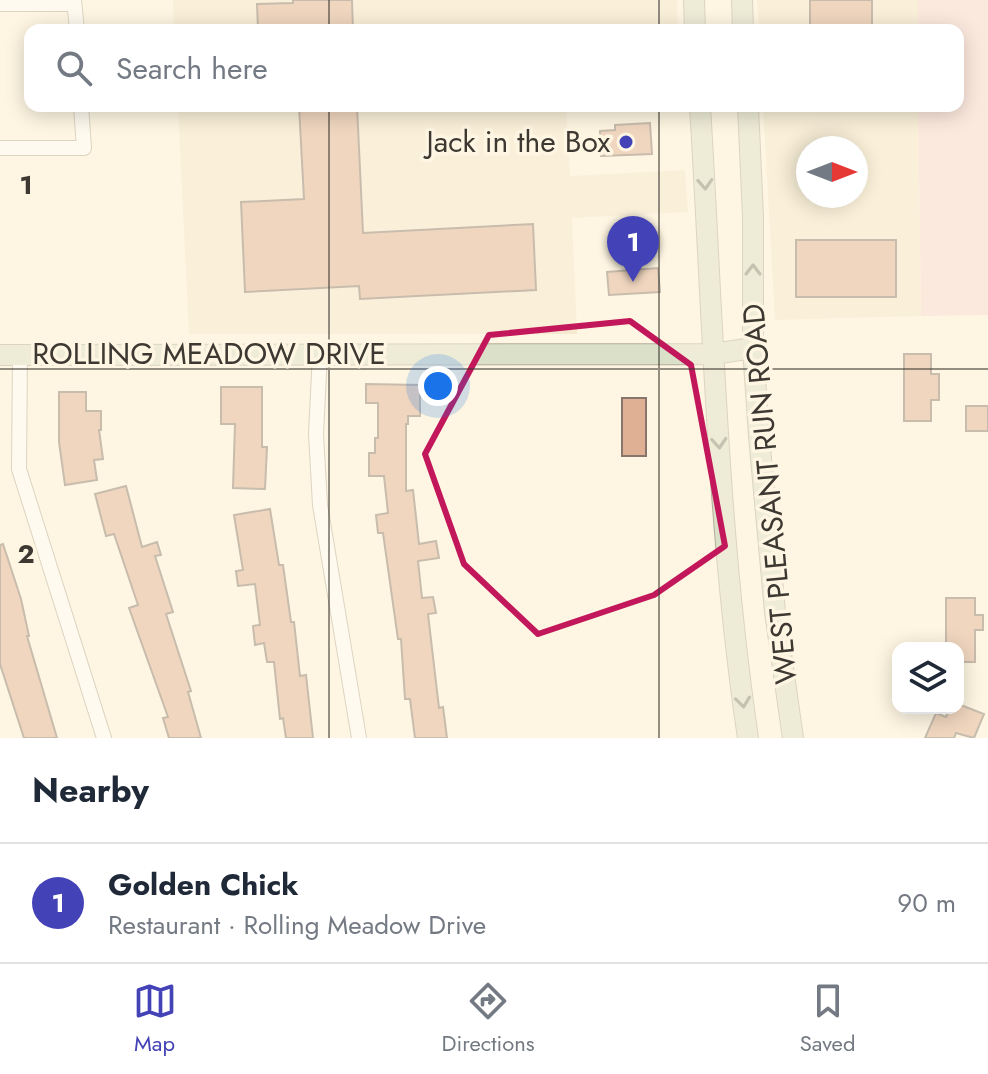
<!DOCTYPE html>
<meta charset="utf-8">
<style>
body{margin:0;font-family:Jost,sans-serif;background:#f6f6f7;color:#1f2937}
.controls{position:absolute;right:24px;bottom:24px;display:grid;overflow:hidden;border-radius:16px;box-shadow:0 4px 20px #0003}
.controls button{width:72px;height:72px;display:grid;place-items:center;padding:0;border:0;border-bottom:2px solid #e0e1e3;background:#fff;color:#1f2937;font:40px sans-serif}
.compass{position:absolute;left:796px;top:136px;width:72px;height:72px;border-radius:50%;background:#fff;box-shadow:0 4px 20px #0003;rotate:90deg}
.you{position:absolute;left:438px;top:386px;width:28px;height:28px;margin:-20px;border:6px solid #fff;border-radius:50%;background:#1a73e8;box-shadow:0 0 0 12px #1a73e833}
.badge{display:grid;place-items:center;width:52px;height:52px;border-radius:50%;background:#4342b7;color:#fff;font-size:26px;font-weight:700}
.pin{position:absolute;translate:-50% -66px;filter:drop-shadow(0 2px 4px #0008)}
.pin::after{content:'';position:absolute;top:42px;width:28px;height:24px;background:inherit;clip-path:polygon(0 0,100% 0,50% 100%)}
.list{margin:0;padding:0;list-style:none}
h2{display:flex;justify-content:space-between;align-items:center;height:104px;margin:0;padding:0 32px;font-size:34px}
h2 small{font-size:26px;font-weight:400;color:#747a83}
.list li{display:grid;grid-template-columns:52px 1fr auto;gap:24px;align-items:center;box-sizing:border-box;height:120px;padding:0 32px;border-top:2px solid #e0e1e3}
.list b{display:block;font-size:30px;white-space:nowrap}
.list p{margin:0;font-size:26px;white-space:nowrap;color:#747a83}
.list em{font-size:26px;font-style:normal;color:#747a83}
.icon{flex:none;width:44px;height:44px;fill:none;stroke:currentColor;stroke-width:2;stroke-linecap:round;stroke-linejoin:round}
.map{position:relative;flex:none;width:988px;height:738px;overflow:hidden}
.search{position:absolute;background:#fff;box-shadow:0 4px 20px #0003;left:24px;right:24px;top:24px;height:88px;display:flex;align-items:center;gap:20px;box-sizing:border-box;padding:0 28px;border-radius:16px;color:#747a83;font-size:30px}
.sheet{height:224px;background:#fff}
nav{display:flex;justify-content:space-around;align-items:center;box-sizing:border-box;height:112px;border-top:2px solid #e0e1e3;background:#fff;font-size:22px;color:#747a83}
nav a{display:grid;justify-items:center;gap:4px}
nav .on{color:#4342b7}
.map>svg:first-child{display:block}
</style>
<div class="map">
<svg width="988" height="738" viewBox="0 0 988 738">
<rect width="100%" height="100%" fill="#fef5e2"/>
<path fill="#f6e9cf" fill-rule="evenodd" d="M173 0H677L678 30H174Z
M757 0H918V30H759Z
M178 106H566L570 176 685 170 688 212 572 218 577 334H189Z
M763 106H918L921 316 775 320ZM808 148H856V196H808Z"/>
<path fill="#fbdada" d="M918 0H988V315L921 316 918 106H958V30H918Z"/>
<path fill="#e0b095" stroke="#88766c" stroke-width="2" d="M293 0H352L353 30H258L257 4 293 3Z
M810 0H872V30H810Z
M299 106H357L363 233 533 224 536 290 360 299 359 286 245 292 241 202 304 199Z
M650 123 652 154 601 156 600 131 615 130V125Z
M796 240H896V297H796Z
M658 268 660 292 609 295 607 272Z
M904 354H931V374H939V400H931V421H904Z
M366 384 420 385V416H408V424H406V491L413 490 419 544 436 541 439 558 418 561 422 598 433 597 436 613 428 614 439 708 443 707 447 738H415L410 699H405L401 639H398L383 533H378L376 515 388 513 384 476H369V453H375V438H378V403H366Z
M221 387H262V447H267L265 489 233 488 235 424H221Z
M59 392H86V411H101V430H99L103 459 94 460 97 480 65 485 59 442Z
M622 398H646V456H622Z
M966 406H988V431H966Z
M126 486 142 547 157 542 161 555 155 556 173 612 166 614 191 691 188 692 201 738H169L163 718 168 717 129 608 138 605 114 534 106 536 95 494Z
M270 509 279 565H283L291 622H294L300 676 306 675 313 738H286L283 718 280 719 274 662H267L264 643 255 645 253 626 260 625 255 584 238 586 236 571 243 570 234 515Z
M3 544 21 599 29 636H27L57 738H24L0 664V545Z
M946 598H975V615H983V630H975V662H958V648H946Z
M958 704 984 714 974 738 956 733 954 738H925L936 713 946 717 950 708H958Z"/>
<g fill="none" stroke-linecap="round" stroke-linejoin="round">
<defs>
<path id="street" d="M74 0 77 30
M0 4H74
M0 148H84L81 106
M320 353 316 434 320 505 359 738
M20 354 19 469 104 738"/>
<path id="secondary" d="M694 0 695 30
M742 0 743 30
M700 106C713 317 717 529 748 738
M748 106 753 217V348L759 436 775 612 793 738
M0 355 713 354 753 348"/>
</defs>
<use href="#street" stroke="#b4ac99" stroke-width="16"/>
<use href="#secondary" stroke="#b4ac99" stroke-width="22"/>
<use href="#street" stroke="#fff" stroke-width="14"/>
<use href="#secondary" stroke="#dbe0c9" stroke-width="20"/>
</g>
<defs><path id="oneway-chevron" d="M-2-3.5L2.5 0L-2 3.5" fill="none" stroke-width="1.6" stroke-linecap="round" stroke-linejoin="round" transform="scale(2)"/></defs>
<g stroke="#848476">
<use href="#oneway-chevron" transform="translate(705 184) rotate(87)"/>
<use href="#oneway-chevron" transform="translate(753 270) rotate(-90)"/>
<use href="#oneway-chevron" transform="translate(719 443) rotate(86)"/>
<use href="#oneway-chevron" transform="translate(743 702) rotate(83)"/>
</g>
<path d="M0 0H988V738H0ZM630 321 691 365 725 546 654 595 538 634 464 564 425 454 489 335Z" fill="#fef5e2" fill-opacity=".55" fill-rule="evenodd"/>
<path fill="none" stroke="#c2185b" stroke-width="6" stroke-linejoin="round" d="M630 321 691 365 725 546 654 595 538 634 464 564 425 454 489 335Z"/>
<path fill="none" stroke="#3d3932" stroke-width="2" stroke-opacity="0.55" d="M329 0V30M659 0V30M329 106V738M659 106V738M0 369H988"/>
<circle fill="#4342b7" stroke="#fef5e2" stroke-width="3" cx="626" cy="142" r="8"/>
<g text-anchor="middle" stroke-width="7" stroke-linejoin="round" paint-order="stroke">
<g font-size="30" fill="#3d3932" stroke="#fef5e2" text-anchor="end">
<text x="610" y="152">Jack in the Box</text>
</g>
<g font-size="30" fill="#3d3932" stroke="#fef5e2">
<text x="209" y="364">ROLLING MEADOW DRIVE</text>
<text transform="translate(770 494) rotate(-95)" y="10">WEST PLEASANT RUN ROAD</text>
</g>
</g>
<g font-size="26" text-anchor="middle" font-weight="bold" fill="#3d3932" stroke="#fef5e2" stroke-width="7" stroke-linejoin="round" paint-order="stroke">
<text x="26" y="194">1</text>
<text x="26" y="563">2</text>
</g>
</svg>
<div class="controls">
<button><svg class="icon" aria-label="layers" viewBox="0 0 24 24"><path d="M12 4l9 5-9 5-9-5zM3 14l9 5 9-5"/></svg></button>
</div>
<svg class="compass" viewBox="-18 -18 36 36"><path d="M0-13l5 13h-10z" fill="#e53935"/><path d="M0 13l5-13h-10z" fill="#747a83"/></svg>
<div class="you"></div>
<div class="pin badge" style="left:633px;top:282px">1</div>
<div class="search"><svg class="icon" aria-label="search" viewBox="0 0 24 24"><circle cx="10" cy="10" r="6"/><path d="M15 15l6 6"/></svg>Search here</div>
</div>
<section class="sheet">
<h2>Nearby<small></small></h2>
<ul class="list">
<li><span class="badge">1</span><div><b>Golden Chick</b><p>Restaurant · Rolling Meadow Drive</p></div><em>90 m</em></li>
</ul>
</section>
<nav>
<a class="on"><svg class="icon" aria-label="map" viewBox="0 0 24 24"><path d="M3 6l6-2 6 2 6-2v14l-6 2-6-2-6 2zM9 4v14M15 6v14"/></svg>Map</a>
<a><svg class="icon" aria-label="directions" viewBox="0 0 24 24"><path d="M12 3l9 9-9 9-9-9zM9 14v-3h6M13 9l2 2-2 2"/></svg>Directions</a>
<a><svg class="icon" aria-label="saved" viewBox="0 0 24 24"><path d="M7 4h10v16l-5-4-5 4z"/></svg>Saved</a>
</nav>
